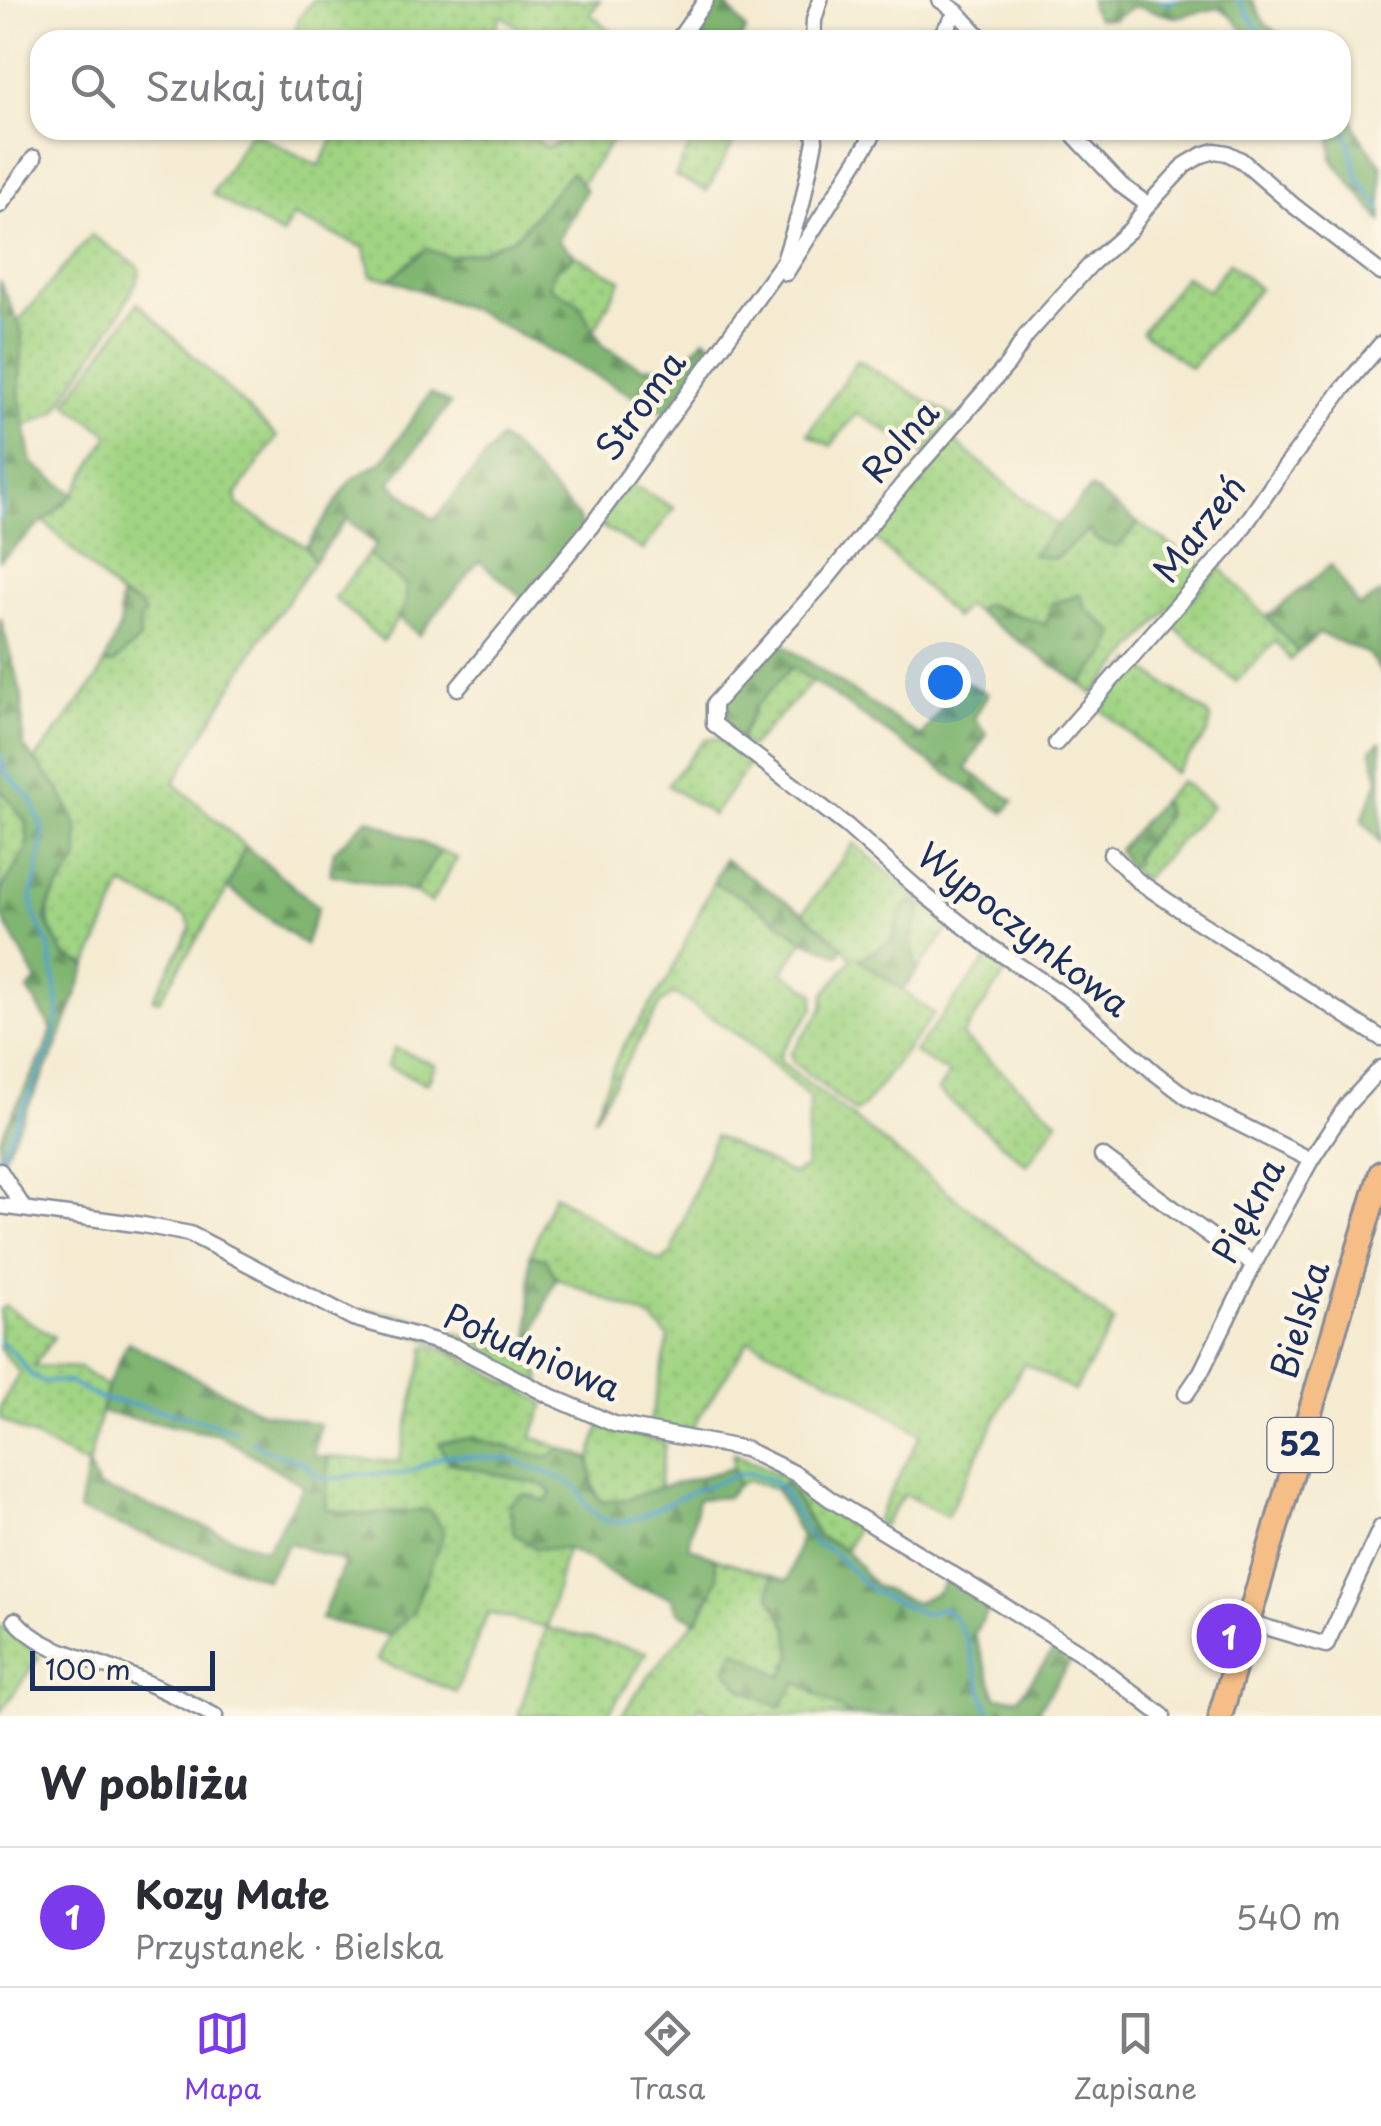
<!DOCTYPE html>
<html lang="pl">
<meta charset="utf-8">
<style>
body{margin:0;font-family:"Playpen Sans",sans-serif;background:#f7f7f7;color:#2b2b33}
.scale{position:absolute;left:30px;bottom:25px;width:185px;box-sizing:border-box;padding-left:10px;border:5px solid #1b2f5e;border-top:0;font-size:28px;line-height:35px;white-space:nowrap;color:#1b2f5e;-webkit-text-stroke:8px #fcf5e5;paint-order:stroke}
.you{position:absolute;left:945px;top:682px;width:35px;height:35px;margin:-25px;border:8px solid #fff;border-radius:50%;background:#1a73e8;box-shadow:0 0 0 15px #1a73e833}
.badge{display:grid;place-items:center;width:65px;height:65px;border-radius:50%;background:#7c3aed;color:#fff;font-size:32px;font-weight:700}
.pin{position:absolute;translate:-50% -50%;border:5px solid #fff;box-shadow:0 2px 10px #0006}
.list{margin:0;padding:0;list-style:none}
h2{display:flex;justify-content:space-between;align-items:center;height:130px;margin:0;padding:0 40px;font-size:42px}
h2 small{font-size:32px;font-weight:400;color:#7c7c81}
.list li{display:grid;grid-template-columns:65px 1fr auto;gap:30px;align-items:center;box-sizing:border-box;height:140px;padding:0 40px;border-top:2px solid #e1e1e2}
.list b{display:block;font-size:38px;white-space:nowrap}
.list p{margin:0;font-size:32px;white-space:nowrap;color:#7c7c81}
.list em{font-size:32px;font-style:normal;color:#7c7c81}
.icon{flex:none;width:55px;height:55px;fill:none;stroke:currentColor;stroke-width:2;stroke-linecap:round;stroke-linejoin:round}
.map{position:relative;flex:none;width:1381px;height:1716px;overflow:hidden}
.search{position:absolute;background:#fff;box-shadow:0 2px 8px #0004;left:30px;right:30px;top:30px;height:110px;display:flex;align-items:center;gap:25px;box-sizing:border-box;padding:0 35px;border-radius:30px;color:#7c7c81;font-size:38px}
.sheet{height:270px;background:#fff}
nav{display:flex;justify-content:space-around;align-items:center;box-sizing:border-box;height:140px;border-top:2px solid #e1e1e2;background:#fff;font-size:28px;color:#7c7c81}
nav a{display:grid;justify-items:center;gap:5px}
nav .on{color:#7c3aed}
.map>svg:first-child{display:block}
</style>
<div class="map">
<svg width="1381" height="1716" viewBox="0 0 1381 1716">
<defs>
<pattern id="green-dots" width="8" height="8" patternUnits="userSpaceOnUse" patternTransform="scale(2.5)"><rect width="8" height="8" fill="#a1d483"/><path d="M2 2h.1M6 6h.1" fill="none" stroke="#8ab674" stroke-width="1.8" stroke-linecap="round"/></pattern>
<pattern id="forest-firs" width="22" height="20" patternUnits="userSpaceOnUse" patternTransform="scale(2.5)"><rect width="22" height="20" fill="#80b671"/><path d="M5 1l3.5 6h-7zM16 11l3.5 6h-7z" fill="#689460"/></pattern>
</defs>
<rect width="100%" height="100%" fill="#fcf5e5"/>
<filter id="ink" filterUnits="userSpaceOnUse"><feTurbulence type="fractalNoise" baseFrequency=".01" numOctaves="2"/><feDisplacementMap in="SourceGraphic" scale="20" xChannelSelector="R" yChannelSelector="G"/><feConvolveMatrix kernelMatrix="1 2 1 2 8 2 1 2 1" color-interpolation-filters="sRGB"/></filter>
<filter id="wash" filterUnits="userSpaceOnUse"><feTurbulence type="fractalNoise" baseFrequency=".0048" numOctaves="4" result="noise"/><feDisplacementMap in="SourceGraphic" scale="40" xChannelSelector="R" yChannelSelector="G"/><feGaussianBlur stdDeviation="2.25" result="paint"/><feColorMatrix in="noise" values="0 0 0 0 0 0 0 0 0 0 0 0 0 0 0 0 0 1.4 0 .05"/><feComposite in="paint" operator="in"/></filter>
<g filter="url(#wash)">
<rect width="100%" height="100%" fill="#f4ebd1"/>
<path fill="url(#green-dots)" stroke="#5e8270" stroke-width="2.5" d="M313 0H600L590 14 622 40H536L501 15 491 40H295L297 21Z
M338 130H522L547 148 585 130H620L581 184 570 173 517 236 483 251 450 257 426 249 390 279 371 276 365 248 293 216 282 235 212 194 251 131 319 166Z
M698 130H740L707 191 675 176Z
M91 235 139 267 140 275 120 314 55 412 24 427 19 397 22 332 18 322Z
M575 255 621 280 594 331 578 303 550 287 551 273Z
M1229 263 1259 289 1191 368 1142 332 1185 276 1208 291Z
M138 303 277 437 236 495 238 506 306 547 314 562 260 640 174 783 245 846 228 888 159 1001 153 999 191 929 187 917 123 885 87 966C63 955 65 957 53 933 38 905 62 883 78 860L60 790 35 760 97 679 104 664 114 663 140 639 139 604 121 597 44 521 74 494 109 435 66 403Z
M857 360 955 418 925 454 857 413 831 446 808 434Z
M952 439 1057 526 1033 554 1055 559 1089 529 1117 547 1139 524 1206 568 1093 694 1081 684 1109 651 1047 625 985 604 975 611 966 605 955 618 869 532Z
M631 484 674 508 643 550 601 526 602 517Z
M368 555 406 585 407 603 383 641 334 598Z
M1220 567 1298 652 1290 660 1276 641 1236 682 1170 623Z
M1133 661 1205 712 1211 720 1208 733 1175 773 1096 705Z
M791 666 813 681 750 747 740 739 755 707Z
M715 738 724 741 750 763 713 815 667 785 705 739Z
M1181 781 1212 806 1143 880 1128 867 1135 864V857L1167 815 1161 801Z
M0 788 26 822 28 847 1 891 0 915Z
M854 843 950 927 917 971 911 940 922 907 903 908 891 942 860 959 934 1014 864 1106 855 1112 793 1062 790 1054 823 1009 824 995 852 959 843 947 803 913Z
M440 851 457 858 431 903 414 892Z
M713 883 745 898 804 940 782 972 814 993V1008L781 1052 780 1061 1114 1322 1074 1391 1024 1363 947 1516 904 1494 883 1526 876 1521 921 1434 853 1391 749 1340 690 1431 649 1425 669 1338 651 1318 556 1278 546 1258 530 1255 554 1194 660 1262 671 1254 715 1136 792 1174 806 1167 810 1098 744 1039 674 993 661 1003 593 1119 620 1051 668 979Z
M991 954 1010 967 962 1036 1058 1121 1027 1165 938 1091 949 1074 914 1052Z
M5 1306 54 1337 34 1366 80 1368 107 1387 88 1466 0 1419V1406L20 1373 0 1349V1310Z
M365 1309 410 1317 530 1358 539 1364 541 1385 374 1319Z
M426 1346 452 1352 545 1403 532 1437 561 1448 549 1458 472 1438 448 1462 546 1486 553 1494 545 1501 535 1548 566 1549 547 1628 647 1652 607 1716H518L546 1628 488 1613 456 1692 378 1660 389 1635 413 1612 428 1510 359 1515 326 1509 329 1457 399 1462Z
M601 1424 665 1443 659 1488 626 1499 602 1502C583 1476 591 1451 601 1424Z
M733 1453 791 1480 857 1526 846 1550 819 1537 786 1483 776 1489 748 1480 738 1485 733 1468Z
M715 1558 772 1576 770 1596 788 1627 792 1655 783 1678 780 1706 797 1682 852 1716H714L700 1706 693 1716H621C635 1697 648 1676 663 1658 688 1625 722 1604 715 1558Z
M0 1626 13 1628 39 1657 0 1713Z"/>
<path fill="url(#forest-firs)" stroke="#4e7268" stroke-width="2.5" d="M714 0H723L746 30 740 40H685Z
M1090 0H1252L1265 24 1288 40H1251L1232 17 1219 8 1175 17 1134 6 1113 19 1097 18 1091 8Z
M1341 95 1359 135 1381 165V221L1332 159 1331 130H1341Z
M571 172 586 190 558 241 575 255 552 273 550 287 578 303 603 346 643 368 681 364 705 338 715 347 665 413 475 311 390 279 426 249 450 257 483 251 517 236Z
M0 281 22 332 19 397 32 463 74 494 0 560Z
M430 393 450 404 390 483 434 520 500 439 512 447 578 517 583 531 526 600 479 561 419 635 398 618 406 603V585L368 555 376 545 347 519 314 562 306 547 351 480 384 460Z
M1091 488 1139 524 1117 547 1096 540 1089 530 1055 559 1032 555Z
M1331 565 1359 607 1381 593V672L1369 654 1319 633 1298 652 1267 617Z
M1081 595 1085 608 1114 632 1109 651 1081 684 975 611 985 604 1046 625 1052 603Z
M121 597 139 604 145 614 139 622 140 639 114 663 104 664 121 624 119 612Z
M0 617 22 696 23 746 60 790 78 828V860L50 901 46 920 64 955 87 966 56 1049 2 1160 0 1157V1139L47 1045 52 1029 28 990 37 981 1 915V891L28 846 26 822 0 788Z
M779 642 921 737 961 680 988 694 974 718 987 734 966 769 1014 801 1004 813 792 667 755 707 740 739 719 720 721 705Z
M1381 741V843L1362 820 1379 779 1371 749Z
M1161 801 1167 815 1135 856 1136 864 1128 867 1118 850Z
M368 819 440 851 414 892 330 874 334 851Z
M245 846 318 907 305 945 228 888Z
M724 859 803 913 843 947 839 955 804 940 745 898 713 883Z
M913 901 922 907 911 940 917 971 903 990 859 959 891 942 903 908Z
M530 1255 546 1258 556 1278 536 1329 539 1364 530 1358Z
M128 1342 261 1412 320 1424 313 1456 329 1457 326 1509 360 1515 429 1510 444 1532 413 1612 389 1635 321 1619 345 1562 289 1543 266 1579 79 1511 88 1466 98 1487 266 1550 304 1486 219 1435 101 1412 107 1387Z
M472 1438 548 1458 561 1448 589 1458 594 1492 602 1502 626 1499 659 1488 733 1468 738 1485 727 1497 698 1499 688 1546 715 1558 718 1578 697 1621 677 1611 672 1597 628 1585 591 1561 567 1549 535 1548 514 1534 509 1504 524 1494 545 1501 552 1494 546 1486 448 1462 439 1443Z
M786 1482 819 1537 846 1550 875 1586 915 1603 938 1592 947 1578 991 1606 974 1634 996 1697 1018 1698 1054 1650 1074 1656 1038 1710 1047 1716H852L797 1682 780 1707 743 1690 726 1670 735 1650 783 1677 792 1655 788 1627 770 1596 772 1576 788 1581 801 1536 776 1489Z"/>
<path fill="#a1d483" stroke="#5e8270" stroke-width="2.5" d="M395 1048 435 1065 427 1084 387 1066Z"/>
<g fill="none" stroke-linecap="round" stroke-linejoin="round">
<path stroke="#53a3ce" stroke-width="4" d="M1160 0 1169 3 1175 0
M1238 0 1259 30 1271 40
M1341 121 1348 137 1358 179 1381 209
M0 319 5 494 0 520
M0 755 6 773 31 798 43 830 38 875 32 891 33 912 49 946 59 1007 55 1038 0 1158
M0 1342 15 1354 30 1374 42 1381 70 1382 99 1398 179 1414 236 1431
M252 1440 263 1449 306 1464 315 1475 332 1480 358 1474H403L447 1455 509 1459 568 1481 580 1491 587 1507 604 1520 620 1523 644 1515 693 1491 736 1475 750 1473 773 1481 781 1488 813 1542 834 1553 872 1591 924 1614 942 1608C973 1624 975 1686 992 1716"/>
</g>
</g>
<g filter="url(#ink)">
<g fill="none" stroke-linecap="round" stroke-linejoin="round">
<defs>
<path id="minor" d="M940 0 957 12 983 40
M678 40 706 0
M813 40 814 20 820 0
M937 40 957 12
M1069 130 1121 185 1148 205 1185 165 1202 155 1215 151 1227 153 1241 160 1293 205 1381 273
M0 205 34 158
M1148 205 1130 230 1091 264 1026 336 1008 364 903 484 825 581 714 704V724L847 826 926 896 988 945 1072 1001 1155 1073 1188 1098 1311 1160
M786 273 876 130
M458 688 592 525 784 261 802 204 815 141 814 130
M1056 743 1233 542 1278 477 1341 391 1381 344
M1111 854 1137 880 1185 913 1381 1038
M1102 1156 1212 1237 1254 1264
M0 1171 23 1207
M0 1206 143 1225 190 1234 353 1318 456 1347 552 1397 614 1424 745 1449 796 1474 830 1499 1084 1655 1163 1716
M1186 1394 1201 1372 1254 1264 1311 1160 1347 1105 1381 1068
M15 1620C41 1650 78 1655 113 1669 148 1682 182 1699 215 1716
M1248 1622 1326 1645 1381 1527"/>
<path id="primary" d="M1220 1716 1381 1173"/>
</defs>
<use href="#minor" stroke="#888d98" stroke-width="19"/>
<use href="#primary" stroke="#888d98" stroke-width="28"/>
<use href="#minor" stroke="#fff" stroke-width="14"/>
<use href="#primary" stroke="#f6be87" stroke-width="22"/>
</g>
</g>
<g text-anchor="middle" stroke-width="9" stroke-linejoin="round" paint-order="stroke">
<rect fill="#fcf5e5" stroke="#5e6a86" stroke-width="2.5" x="1267.5" y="1418" width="65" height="54" rx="8"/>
<g font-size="32" font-weight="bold" fill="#1b2f5e">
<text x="1300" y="1456">52</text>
</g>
<g font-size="35" fill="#1b2f5e" stroke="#fcf5e5">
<text transform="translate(641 406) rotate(-54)" y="12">Stroma</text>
<text transform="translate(901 442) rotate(-49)" y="12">Rolna</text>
<text transform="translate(1200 529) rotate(-52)" y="12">Marzeń</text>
<text transform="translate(1023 930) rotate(38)" y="12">Wypoczynkowa</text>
<text transform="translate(1249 1211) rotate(-62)" y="12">Piękna</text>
<text transform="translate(1301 1320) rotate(-73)" y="12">Bielska</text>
<text transform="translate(532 1353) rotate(24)" y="12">Południowa</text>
</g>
</g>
</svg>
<div class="scale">100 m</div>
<div class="you"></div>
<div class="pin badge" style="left:1229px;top:1636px">1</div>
<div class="search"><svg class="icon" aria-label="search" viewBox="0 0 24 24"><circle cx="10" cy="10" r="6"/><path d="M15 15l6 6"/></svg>Szukaj tutaj</div>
</div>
<section class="sheet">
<h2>W pobliżu<small></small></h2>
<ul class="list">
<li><span class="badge">1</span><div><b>Kozy Małe</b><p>Przystanek · Bielska</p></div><em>540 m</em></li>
</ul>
</section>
<nav>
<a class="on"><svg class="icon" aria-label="map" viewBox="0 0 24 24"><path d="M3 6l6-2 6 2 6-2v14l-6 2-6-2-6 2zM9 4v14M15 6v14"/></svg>Mapa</a>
<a><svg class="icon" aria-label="directions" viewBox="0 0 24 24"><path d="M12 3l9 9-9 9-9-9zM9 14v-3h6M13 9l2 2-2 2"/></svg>Trasa</a>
<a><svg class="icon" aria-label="saved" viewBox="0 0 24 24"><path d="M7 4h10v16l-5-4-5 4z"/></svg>Zapisane</a>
</nav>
